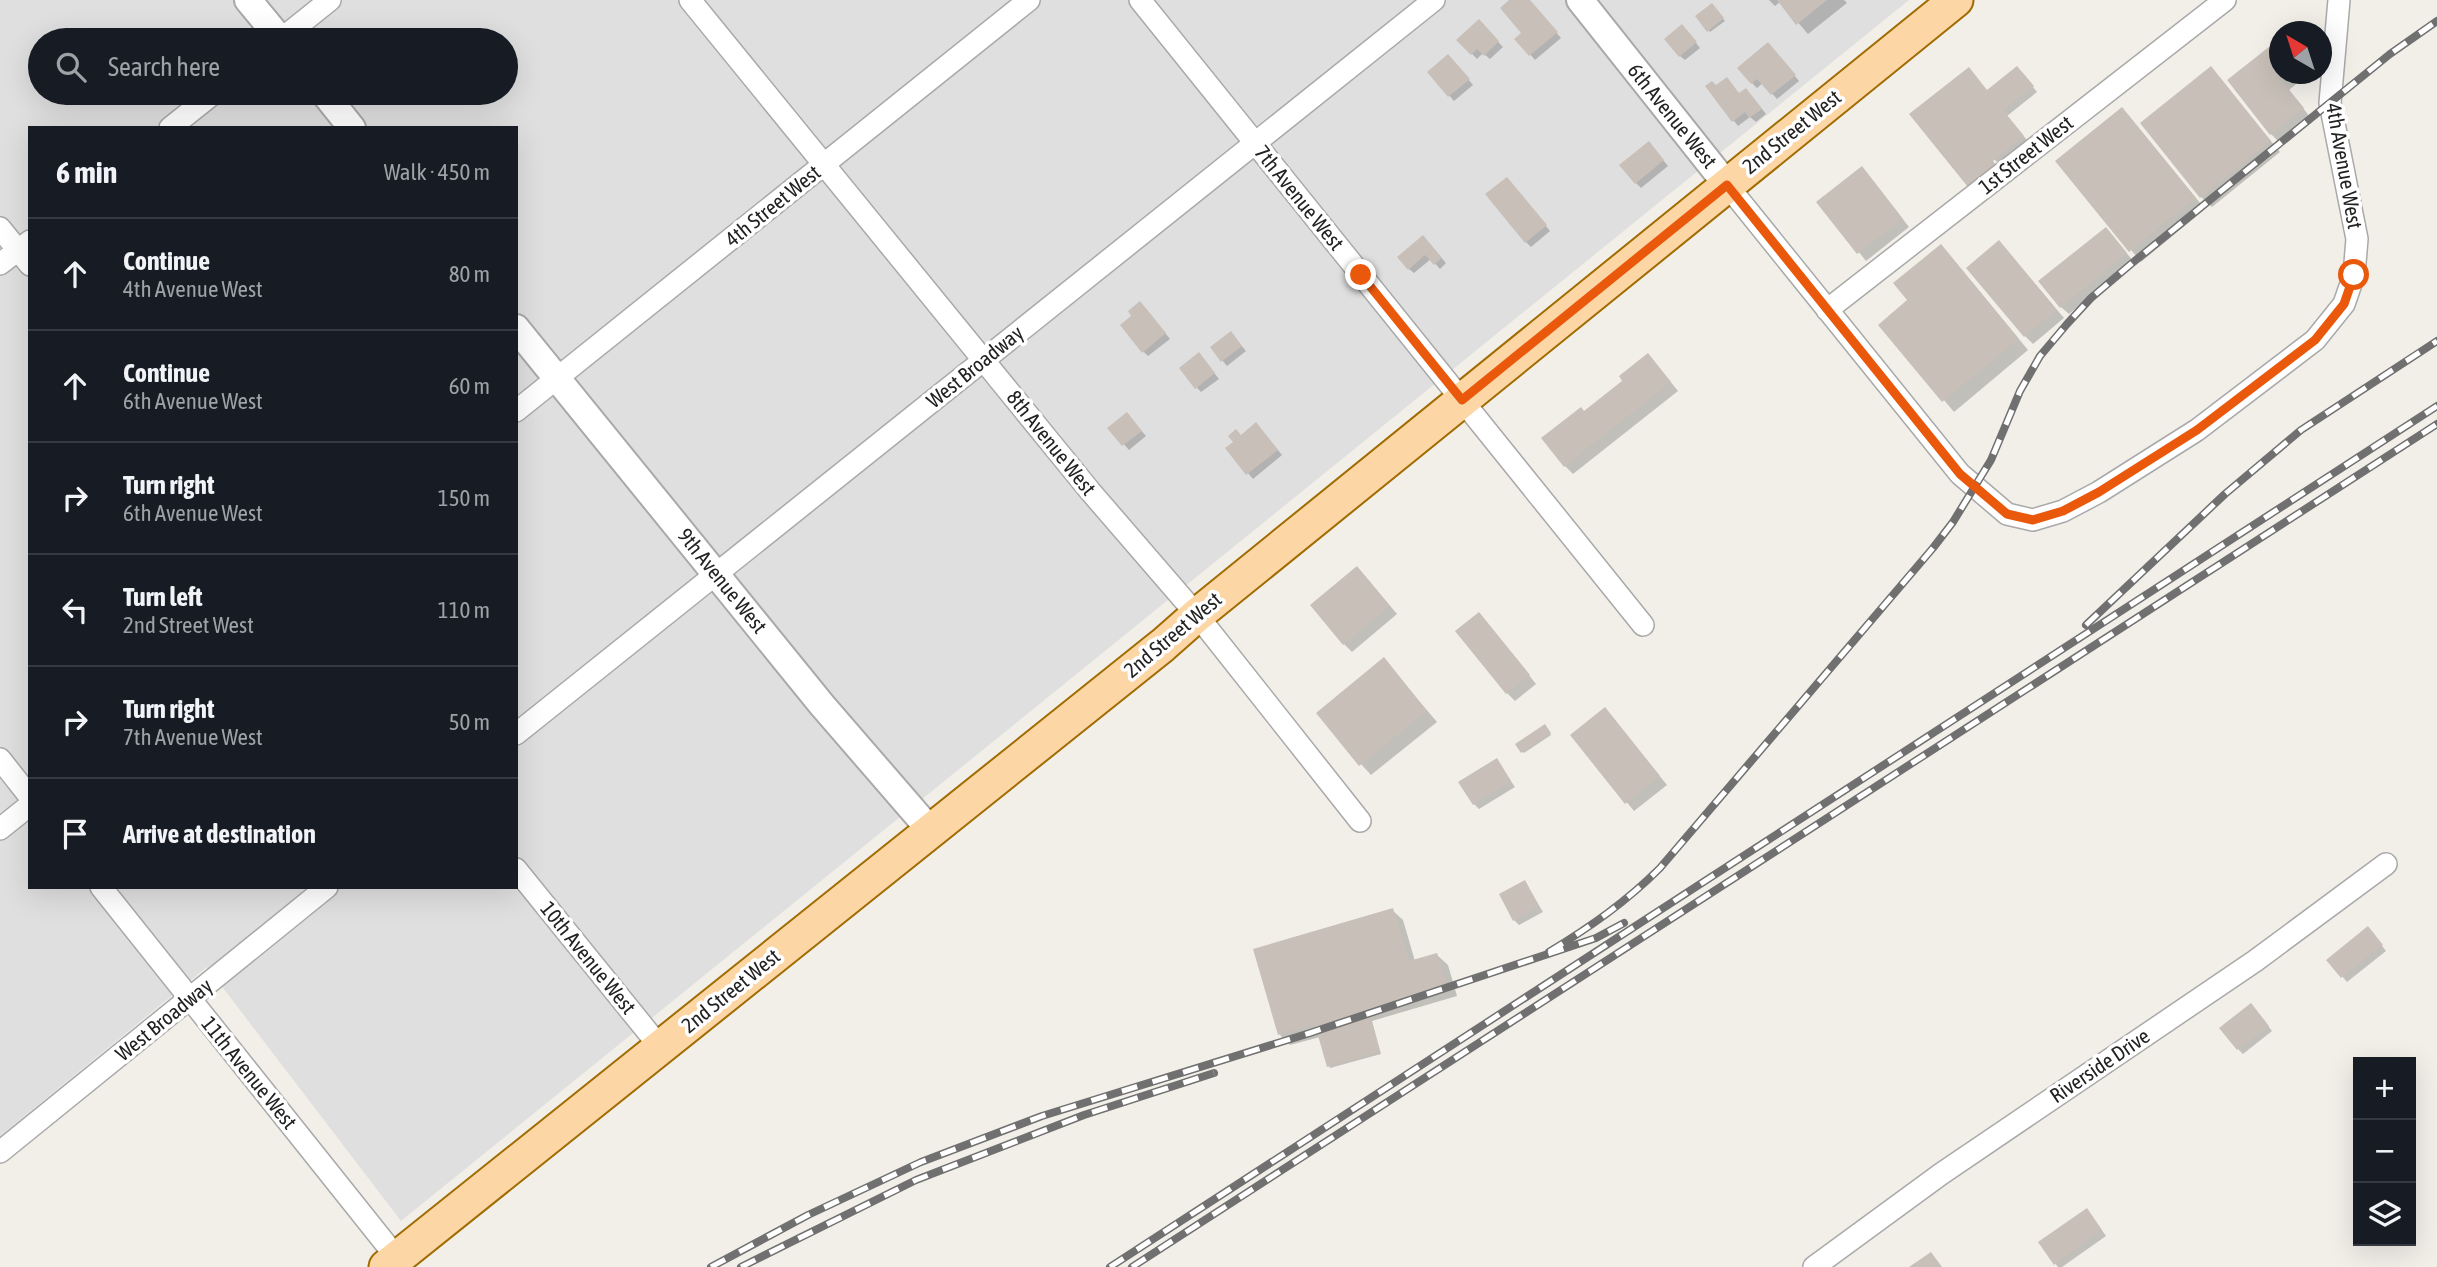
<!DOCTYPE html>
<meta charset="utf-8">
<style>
body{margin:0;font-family:"Asap Condensed",sans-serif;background:#242831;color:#f1f3f6}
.controls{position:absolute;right:21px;bottom:21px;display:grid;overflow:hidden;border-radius:0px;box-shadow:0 7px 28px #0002}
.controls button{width:63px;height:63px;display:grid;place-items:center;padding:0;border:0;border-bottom:2px solid #363941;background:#171b24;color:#f1f3f6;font:35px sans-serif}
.compass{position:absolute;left:2269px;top:21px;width:63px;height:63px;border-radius:50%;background:#171b24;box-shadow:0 7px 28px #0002;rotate:321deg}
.stop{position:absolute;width:21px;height:21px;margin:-16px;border:5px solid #ea580c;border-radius:50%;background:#fff}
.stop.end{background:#ea580c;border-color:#fff;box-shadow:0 2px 7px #0008}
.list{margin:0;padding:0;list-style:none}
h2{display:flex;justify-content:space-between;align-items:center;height:91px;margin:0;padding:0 28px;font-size:30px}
h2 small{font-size:23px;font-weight:400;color:#9ea1a6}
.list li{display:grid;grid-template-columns:46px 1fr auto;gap:21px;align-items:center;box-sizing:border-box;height:112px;padding:0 28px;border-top:2px solid #363941}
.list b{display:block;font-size:26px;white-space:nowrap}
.list p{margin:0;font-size:23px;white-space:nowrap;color:#9ea1a6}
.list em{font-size:23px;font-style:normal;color:#9ea1a6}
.icon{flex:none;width:38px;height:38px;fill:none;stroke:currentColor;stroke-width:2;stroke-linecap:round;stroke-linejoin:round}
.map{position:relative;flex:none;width:2437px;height:1267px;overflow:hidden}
.search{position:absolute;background:#171b24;box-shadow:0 7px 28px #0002;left:28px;top:28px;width:490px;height:77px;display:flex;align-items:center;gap:18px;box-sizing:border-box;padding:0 24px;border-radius:38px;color:#9ea1a6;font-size:26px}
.panel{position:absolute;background:#171b24;box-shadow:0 7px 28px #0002;left:28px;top:126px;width:490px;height:763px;border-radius:0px}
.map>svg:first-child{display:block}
</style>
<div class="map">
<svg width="2437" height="1267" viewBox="0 0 2437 1267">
<rect width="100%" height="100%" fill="#f2efe9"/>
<path fill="#e0dfdf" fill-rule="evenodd" d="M0 0H1909L401 1221 207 967 0 1136ZM40 40H506V93H40ZM30 128H516V887H30Z"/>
<path fill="#0003" d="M1511 0H1528L1561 38 1535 60 1517 39 1524 33Z
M1769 0H1844L1847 3 1808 34 1780 2 1775 6Z
M1712 5 1725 21 1710 32 1697 16Z
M1479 22 1503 47 1490 59 1483 53 1477 59 1459 40Z
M1687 31 1700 48 1685 60 1680 56Z
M1772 49 1799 81 1777 99 1763 83 1757 88 1752 83Z
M1453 61 1473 85 1454 101 1429 72Z
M2211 69 2280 152 2212 207 2201 197Z
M2022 73 2037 92 2007 116 2031 145 2002 167 1993 158 1978 196 1988 91Z
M2280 74H2297L2302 79 2289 90 2310 117 2279 142 2271 134Z
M1707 87 1751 95 1766 114 1756 122 1750 117 1738 126Z
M2132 120 2205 209 2141 262 2058 161Z
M1653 148 1668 166 1641 188 1636 183Z
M1869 176 1909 227 1866 261 1819 202Z
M1512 184 1550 231 1531 247 1526 242Z
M2113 237 2134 262 2069 314 2061 307Z
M1428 242 1446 263 1440 269 1431 259 1414 273 1409 269Z
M2007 251 2064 318 2033 344 2025 336Z
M1951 257 2028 350 1954 412 1881 325 1910 300Z
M1145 308 1170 339 1148 356 1143 351Z
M1235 338 1246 351 1227 366 1212 348Z
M1204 360 1219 379 1201 392 1197 388Z
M1656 364 1678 391 1573 474 1565 466 1585 413Z
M1131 419 1146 436 1129 450 1110 428Z
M1261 430 1282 455 1253 479 1227 448 1241 436Z
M1365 576 1397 614 1352 652 1344 644Z
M1486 622 1536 684 1515 701 1507 693Z
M1384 660 1437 722 1371 775 1361 764Z
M1605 709 1667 785 1634 811 1572 735Z
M1547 728 1551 735 1524 753 1522 751Z
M1496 760 1515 787 1479 809 1474 804Z
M1525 882 1543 912 1519 925 1514 920Z
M1392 910 1403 920 1415 961 1437 955 1448 965 1457 996 1372 1021 1381 1054 1330 1068 1320 1037 1290 1045 1280 1035Z
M2373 934 2386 951 2347 982 2329 960Z
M2256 1010 2272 1031 2243 1054 2238 1049Z
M2091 1215 2106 1236 2062 1267H2058L2055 1263Z"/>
<path fill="#c7bfb8" d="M1509 0H1530L1558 32 1529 56 1514 39 1521 33 1500 8Z
M1777 0H1827L1796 25Z
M1712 3 1724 18 1707 32 1695 16Z
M1479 19 1499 41 1484 56 1477 49 1471 55 1456 40Z
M1682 24 1697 42 1679 57 1664 39Z
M1768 42 1796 75 1771 95 1757 79 1751 84 1737 68Z
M2274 43 2280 50V74H2292L2282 81 2304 108 2270 135 2227 80Z
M1448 54 1470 79 1448 97 1427 72Z
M2017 66 2034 86 2003 110 2024 136 1993 161 2000 170 1972 192 1909 114 1969 67 1987 90Z
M2211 66 2271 141 2200 198 2140 123Z
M1727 77 1739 93 1746 88 1762 109 1749 118 1745 112 1732 122 1705 86 1712 81 1716 85Z
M2122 107 2196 198 2129 252 2055 161Z
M1649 141 1664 160 1635 184 1619 165Z
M1862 166 1903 219 1857 254 1816 202Z
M1507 177 1547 225 1525 243 1485 194Z
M2106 227 2127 253 2060 308 2038 281Z
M1423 235 1442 258 1434 265 1425 255 1408 270 1397 257Z
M1999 240 2057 310 2024 337 1966 268Z
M1941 244 2019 339 1942 402 1878 325 1907 300 1893 283Z
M1140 301 1166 333 1142 353 1120 325 1131 316 1128 311Z
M1231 331 1242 346 1221 362 1210 347Z
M1199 352 1215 373 1195 389 1179 368Z
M1648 353 1671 382 1564 467 1541 438 1581 407 1584 411 1622 381 1619 376Z
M1127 412 1142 431 1122 446 1107 428Z
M1256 422 1278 450 1246 475 1225 448 1233 442 1228 436 1236 429 1241 435Z
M1357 566 1390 606 1343 645 1310 605Z
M1479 612 1530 675 1506 694 1455 631Z
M1384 657 1427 711 1359 766 1316 713Z
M1605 707 1660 776 1625 804 1570 735Z
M1545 724 1551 733 1521 753 1515 744Z
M1497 758 1511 781 1473 805 1458 782Z
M1525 880 1539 906 1513 921 1499 894Z
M1393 908 1409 961 1437 953 1447 986 1368 1009 1380 1052 1327 1067 1315 1025 1278 1035 1253 949Z
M2368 926 2383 945 2341 978 2326 960Z
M2251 1003 2269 1026 2237 1050 2219 1028Z
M2087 1208 2102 1230 2054 1265 2038 1242Z
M1931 1252 1942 1267H1909Z"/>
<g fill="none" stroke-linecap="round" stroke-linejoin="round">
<defs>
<path id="minor" d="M690 0 1090 491 1197 615 1360 821
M1140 0 1643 625
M280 40 330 0
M170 128 214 93
M1727 185 1960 474 2007 514 2033 520 2063 511 2099 492 2197 430 2315 340 2344 304 2354 275 2357 239 2330 103 2339 0
M0 228 30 265
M0 264 30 241
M1827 310 2225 0
M516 411 1029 0
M516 734 1434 0
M0 759 30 797
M0 829 30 805
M516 869 660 1047
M101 887 397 1258
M0 1152 327 887
M1814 1267 1941 1174 2255 961 2386 864"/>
<path id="tertiary" d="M248 0 281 40
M1580 0 1727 185
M324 93 352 128
M516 328 822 705 931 831"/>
<path id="primary" d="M386 1267 1163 645 1197 615 1956 0"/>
</defs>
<use href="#minor" stroke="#a9a9a9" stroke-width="24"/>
<use href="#tertiary" stroke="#a9a9a9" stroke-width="30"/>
<use href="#primary" stroke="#a06b00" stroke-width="37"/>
<use href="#minor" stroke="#fff" stroke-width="21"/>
<use href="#tertiary" stroke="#fff" stroke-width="26"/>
<use href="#primary" stroke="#fcd6a4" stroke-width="33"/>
<defs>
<path id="rail" d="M2086 625 2225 494 2301 430 2437 341
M1549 952C1590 927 1626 902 1660 868L1933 548 1953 522 1991 460 2020 391 2040 356 2067 324 2091 298 2131 264 2390 54 2437 21
M711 1267 808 1215 921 1162 1042 1116 1310 1033 1596 938 1624 923
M741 1267 916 1180 1084 1115 1214 1073
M1110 1267 2437 406
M1132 1267 2437 424"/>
</defs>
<use href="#rail" stroke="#707070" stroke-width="8"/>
<use href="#rail" stroke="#fff" stroke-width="5" stroke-dasharray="16" stroke-linecap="butt"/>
</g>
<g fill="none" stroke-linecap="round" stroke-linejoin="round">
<path stroke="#ea580c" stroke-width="9" d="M1361 275 1462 400 1727 185 1960 474 2007 514 2033 520 2063 511 2099 492 2197 430 2315 340 2344 304 2354 275"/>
</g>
<g text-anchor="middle" stroke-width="7" stroke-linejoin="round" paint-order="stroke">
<g font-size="21" fill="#222" stroke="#fff">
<text transform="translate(1672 116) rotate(51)" y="7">6th Avenue West</text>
<text transform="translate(1792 132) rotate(-39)" y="7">2nd Street West</text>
<text transform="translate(2026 155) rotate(-38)" y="7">1st Street West</text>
<text transform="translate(2344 166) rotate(80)" y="7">4th Avenue West</text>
<text transform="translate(1299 198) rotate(51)" y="7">7th Avenue West</text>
<text transform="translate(773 206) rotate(-39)" y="7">4th Street West</text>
<text transform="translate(975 367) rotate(-39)" y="7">West Broadway</text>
<text transform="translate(1051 443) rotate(51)" y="7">8th Avenue West</text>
<text transform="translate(722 581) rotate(51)" y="7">9th Avenue West</text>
<text transform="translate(1173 635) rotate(-40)" y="7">2nd Street West</text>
<text transform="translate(588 958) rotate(51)" y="7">10th Avenue West</text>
<text transform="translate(731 991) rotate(-39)" y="7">2nd Street West</text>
<text transform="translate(164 1020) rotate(-39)" y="7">West Broadway</text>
<text transform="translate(2100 1066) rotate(-34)" y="7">Riverside Drive</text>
<text transform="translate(249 1073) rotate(51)" y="7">11th Avenue West</text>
</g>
</g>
</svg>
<div class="controls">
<button>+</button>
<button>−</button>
<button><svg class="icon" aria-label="layers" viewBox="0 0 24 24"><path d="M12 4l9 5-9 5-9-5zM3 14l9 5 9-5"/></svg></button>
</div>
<svg class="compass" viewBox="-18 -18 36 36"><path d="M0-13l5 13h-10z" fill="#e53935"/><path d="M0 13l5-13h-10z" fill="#9ea1a6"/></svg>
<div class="stop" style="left:2354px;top:275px"></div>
<div class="stop end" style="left:1361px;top:275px"></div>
<div class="search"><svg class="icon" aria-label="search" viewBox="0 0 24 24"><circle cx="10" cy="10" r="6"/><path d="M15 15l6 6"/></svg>Search here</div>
<section class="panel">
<h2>6 min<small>Walk · 450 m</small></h2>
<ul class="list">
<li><svg class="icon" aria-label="ahead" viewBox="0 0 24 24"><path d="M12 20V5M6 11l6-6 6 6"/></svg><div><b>Continue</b><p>4th Avenue West</p></div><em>80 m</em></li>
<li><svg class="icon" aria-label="ahead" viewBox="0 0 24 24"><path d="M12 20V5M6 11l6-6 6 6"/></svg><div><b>Continue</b><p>6th Avenue West</p></div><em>60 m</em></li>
<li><svg class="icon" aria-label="right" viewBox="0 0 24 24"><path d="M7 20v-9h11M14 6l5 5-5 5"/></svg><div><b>Turn right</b><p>6th Avenue West</p></div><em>150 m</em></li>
<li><svg class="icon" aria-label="left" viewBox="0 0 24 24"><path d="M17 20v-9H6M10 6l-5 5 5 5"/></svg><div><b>Turn left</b><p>2nd Street West</p></div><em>110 m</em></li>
<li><svg class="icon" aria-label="right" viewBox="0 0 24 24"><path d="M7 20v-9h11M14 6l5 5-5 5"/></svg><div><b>Turn right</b><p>7th Avenue West</p></div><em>50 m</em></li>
<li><svg class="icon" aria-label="arrive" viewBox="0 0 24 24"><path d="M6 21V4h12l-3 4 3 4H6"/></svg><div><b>Arrive at destination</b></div></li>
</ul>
</section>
</div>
